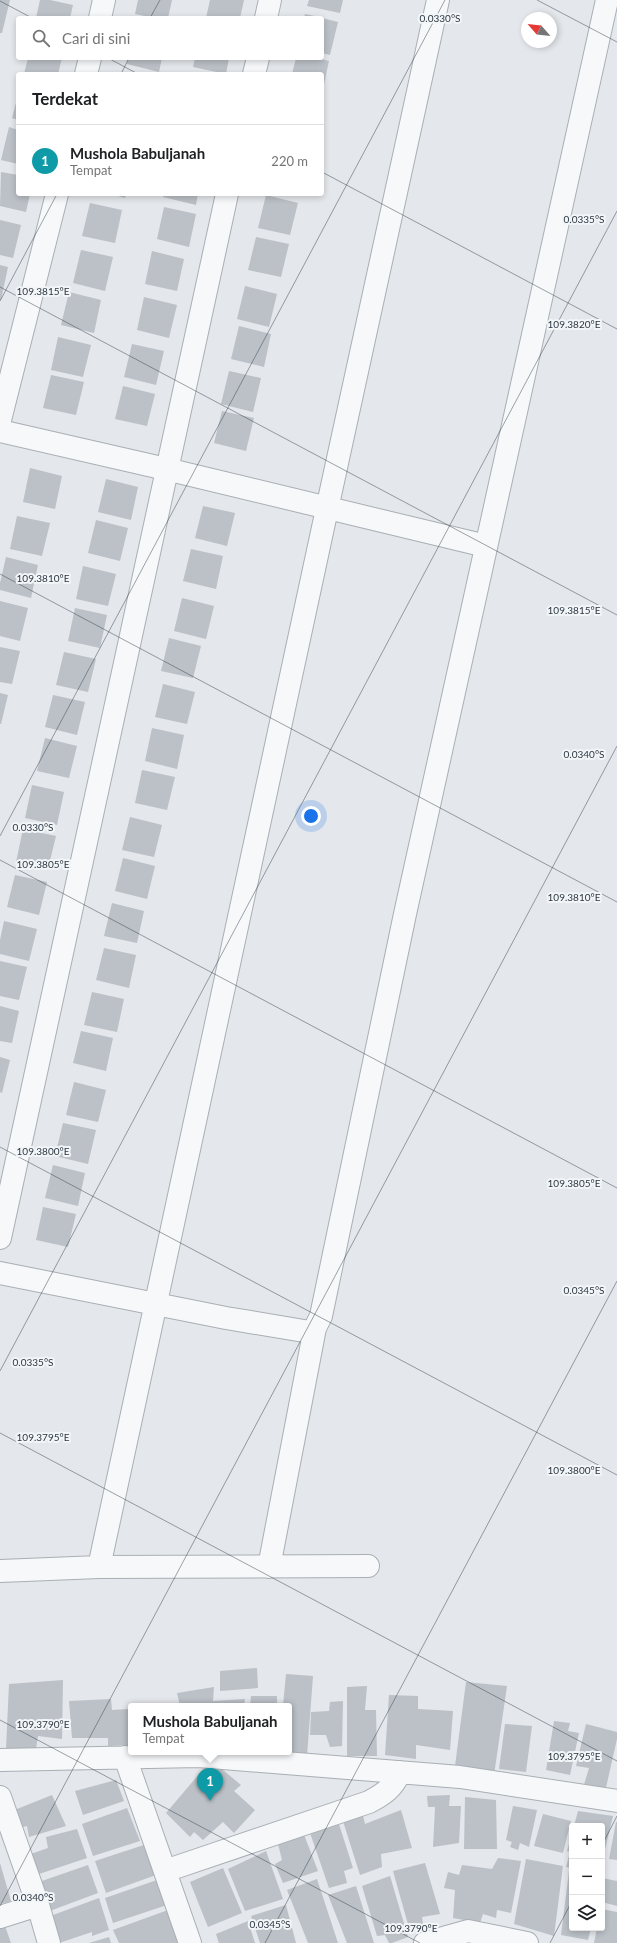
<!DOCTYPE html>
<html lang="id">
<meta charset="utf-8">
<style>
body{margin:0;font-family:Lato,sans-serif;background:#f6f6f6;color:#202124}
.controls{position:absolute;right:12px;bottom:12px;display:grid;overflow:hidden;border-radius:4px;box-shadow:0 2px 6px #0003}
.controls button{width:36px;height:36px;display:grid;place-items:center;padding:0;border:0;border-bottom:1px solid #e0e0e0;background:#fff;color:#202124;font:20px sans-serif}
.compass{position:absolute;left:521px;top:12px;width:36px;height:36px;border-radius:50%;background:#fff;box-shadow:0 2px 6px #0003;rotate:298deg}
.you{position:absolute;left:311px;top:816px;width:14px;height:14px;margin:-10px;border:3px solid #fff;border-radius:50%;background:#1a73e8;box-shadow:0 0 0 6px #1a73e833}
.badge{display:grid;place-items:center;width:26px;height:26px;border-radius:50%;background:#0b8043;color:#fff;font-size:13px;font-weight:700}
.pin{position:absolute;translate:-50% -33px;filter:drop-shadow(0 1px 2px #0008)}
.pin::after{content:'';position:absolute;top:21px;width:14px;height:12px;background:inherit;clip-path:polygon(0 0,100% 0,50% 100%)}
.popup{position:absolute;left:128px;top:1703px;width:164px;height:52px;box-sizing:border-box;display:grid;place-content:center;border-radius:4px;background:#fff;filter:drop-shadow(0 1px 3px #0005);font-size:13px;white-space:nowrap;color:#757577}
.popup b{font-size:15px;color:#202124}
.popup::after{content:'';position:absolute;left:50%;top:100%;margin-left:-8px;border:8px solid transparent;border-top-color:#fff}
.list{margin:0;padding:0;list-style:none}
h2{display:flex;justify-content:space-between;align-items:center;height:52px;margin:0;padding:0 16px;font-size:17px}
h2 small{font-size:13px;font-weight:400;color:#757577}
.list li{display:grid;grid-template-columns:26px 1fr auto;gap:12px;align-items:center;box-sizing:border-box;height:72px;padding:0 16px;border-top:1px solid #e0e0e0}
.list b{display:block;font-size:15px;white-space:nowrap}
.list p{margin:0;font-size:13px;white-space:nowrap;color:#757577}
.list em{font-size:13px;font-style:normal;color:#757577}
.icon{flex:none;width:22px;height:22px;fill:none;stroke:currentColor;stroke-width:2;stroke-linecap:round;stroke-linejoin:round}
.map{position:relative;flex:none;width:617px;height:1943px;overflow:hidden}
.search{position:absolute;background:#fff;box-shadow:0 2px 6px #0003;left:16px;top:16px;width:308px;height:44px;display:flex;align-items:center;gap:10px;box-sizing:border-box;padding:0 14px;border-radius:4px;color:#757577;font-size:15px}
.panel{position:absolute;background:#fff;box-shadow:0 2px 6px #0003;left:16px;top:72px;width:308px;height:124px;border-radius:4px}
.map>svg:first-child{display:block}
</style>
<div class="map">
<svg width="617" height="1943" viewBox="0 0 617 1943">
<rect width="100%" height="100%" fill="#e4e7eb"/>
<path fill="#bbc1c7" d="M0 0H10L2 33H0Z
M40 0H50L73 5 70 18H36Z
M138 0H172L168 18H154L135 14Z
M210 0H244L240 18H206Z
M309 0H343L340 13 307 6Z
M305 14 319 17V18H304Z
M322 18 338 22 330 55 322 53Z
M28 58H62L58 74H24Z
M128 58H162L159 72 127 64Z
M195 58H229L226 74 193 67Z
M296 58H317L329 61 323 89 322 74H292Z
M18 95V120L12 118Z
M9 127 18 130V164L1 160Z
M1 172 18 175V194H30L26 212 0 206Z
M111 194H126L125 198Z
M164 194H198L196 205 163 197Z
M266 195 298 203 290 235 258 228Z
M90 203 122 210 115 243 82 236Z
M164 207 196 214 189 247 157 239Z
M0 220 21 225 13 258 0 255Z
M256 237 289 244 281 277 248 270Z
M81 250 113 257 105 291 73 283Z
M152 251 184 259 177 291 145 284Z
M0 265 8 267 1 300H0Z
M245 286 277 294 269 327 237 319Z
M69 292 101 300 94 333 61 325Z
M144 297 177 305 169 338 137 330Z
M239 326 271 334 264 367 231 359Z
M58 337 91 345 83 377 51 370Z
M132 344 164 351 156 385 124 377Z
M229 371 261 378 253 412 221 404Z
M51 375 84 382 76 415 43 408Z
M123 386 155 394 147 426 115 419Z
M222 411 254 418 246 451 214 443Z
M30 468 62 476 55 509 23 502Z
M106 479 138 487 131 520 98 512Z
M203 506 235 513 227 546 195 538Z
M17 516 50 523 42 556 10 549Z
M96 520 128 528 120 561 88 553Z
M191 549 223 556 216 589 183 581Z
M6 557 38 565 31 598 0 590V583Z
M83 566 116 574 108 606 76 599Z
M182 598 214 606 206 639 174 631Z
M0 601 28 608 20 641 0 636Z
M75 608 107 615 100 648 68 641Z
M169 638 201 646 193 678 161 671Z
M0 647 20 651 12 684 0 682Z
M64 652 96 659 88 692 56 685Z
M163 684 195 692 187 724 155 717Z
M0 693 8 695 1 724H0Z
M53 695 85 702 77 735 45 727Z
M152 728 184 735 177 769 145 761Z
M45 738 77 746 69 778 37 771Z
M142 770 175 777 167 810 135 803Z
M32 785 64 792 57 825 25 818Z
M130 817 162 825 154 857 122 850Z
M23 829 56 836 48 869 16 862Z
M123 858 155 866 147 899 115 891Z
M15 875 47 882 39 915 7 907Z
M112 903 144 911 137 943 104 936Z
M4 921 37 929 29 961 0 954V940Z
M104 948 136 955 129 988 96 980Z
M0 961 27 967 19 1000 0 996Z
M92 992 124 999 117 1032 84 1025Z
M0 1006 19 1011 12 1043 0 1041Z
M81 1031 113 1038 106 1071 73 1063Z
M0 1057 10 1060 2 1093 0 1092Z
M74 1082 106 1090 98 1122 66 1115Z
M63 1123 96 1130 88 1164 55 1156Z
M53 1165 85 1173 78 1206 45 1198Z
M43 1207 76 1214 68 1247 36 1240Z
M257 1668 258 1688 220 1691V1671Z
M286 1674 313 1676 307 1756 284 1752H289V1706H283Z
M63 1680 62 1739 38 1736 36 1749H6L9 1684Z
M466 1682 507 1686 494 1775 455 1766Z
M367 1686 365 1710H376L377 1756H347V1687Z
M214 1687 213 1701 245 1699 244 1706H180L177 1693Z
M389 1695 418 1696V1709L453 1711 450 1750 416 1745V1759L385 1755Z
M251 1696H277V1706H250Z
M111 1699 112 1710 129 1709 130 1745 108 1746V1738H72L69 1701Z
M343 1701 342 1746 330 1747 326 1735H310L311 1712 329 1711 330 1702Z
M554 1721 570 1723 568 1731 579 1733 570 1775 546 1770Z
M505 1724 532 1726 526 1772 499 1769Z
M586 1724 617 1732V1739L605 1792 583 1788 589 1768 576 1766Z
M211 1760 241 1785 234 1791 255 1810 234 1833 223 1822 203 1840 194 1832 190 1837 166 1813Z
M116 1780 124 1801 83 1815 75 1791Z
M52 1795 66 1826 29 1837 27 1826 18 1828 12 1811Z
M450 1795 449 1806H461L459 1843 433 1847 435 1807H428L427 1796Z
M465 1797 496 1800 497 1849H464Z
M513 1806 537 1810 529 1847 520 1843 518 1850 510 1847 512 1842 506 1840Z
M127 1808 140 1841 93 1856 82 1824Z
M401 1810 412 1848 381 1854 382 1867 360 1875 342 1818 362 1811 365 1824Z
M578 1811 613 1816 603 1858 602 1826H574Z
M543 1814 571 1821 563 1853 534 1846Z
M338 1821 353 1868 344 1871 347 1883 329 1888 309 1830Z
M616 1822H617V1860L609 1859Z
M77 1829 87 1858 36 1875 28 1855 48 1848 46 1837Z
M303 1832 318 1871 283 1883 275 1864 282 1860 277 1840Z
M572 1833V1852L567 1851Z
M153 1842 156 1875 106 1893 95 1861Z
M266 1851 283 1899 245 1911 228 1869Z
M569 1856 572 1857V1868L566 1867Z
M498 1858 521 1861 511 1913 497 1910 496 1918 483 1914 480 1923 453 1918 455 1890 444 1888 448 1872 459 1875 462 1865 492 1869Z
M526 1859 563 1866 554 1936 514 1924Z
M0 1863 11 1901 0 1904Z
M425 1863 440 1914 422 1917 423 1924 409 1928 393 1871Z
M88 1865 98 1893 47 1912 39 1882Z
M223 1868 242 1913 208 1927 190 1882Z
M569 1871 572 1872V1928H591L588 1940 561 1935Z
M390 1876 408 1937 392 1943H389L385 1935 377 1936 362 1886Z
M602 1878 617 1881V1906L602 1902Z
M317 1879 338 1943H308L287 1890Z
M157 1880 167 1905 113 1923 105 1898Z
M356 1886 374 1943H347L328 1895Z
M99 1898 109 1930 92 1936V1932L59 1943 45 1918Z
M286 1905 296 1943H260L251 1916Z
M602 1909 617 1912V1943H594L597 1928H602Z
M168 1910 179 1943H119L113 1930Z
M248 1921 255 1943H219L216 1934Z
M4 1923 11 1943H0V1924Z
M109 1937 111 1943H89Z"/>
<g fill="none" stroke-linecap="round" stroke-linejoin="round">
<defs>
<path id="minor" d="M100 18 104 0
M266 18 270 0
M86 74 90 58
M254 74 258 58
M0 420 57 194
M0 431 166 469 486 546
M0 1238 227 194
M0 1273 226 1318 310 1332 315 1328 321 1316 405 914 607 0
M99 1567 327 509 438 0
M269 1567 315 1328
M0 1571 99 1567 368 1566
M125 1757 190 1943
M0 1760 198 1756 460 1777 617 1801
M0 1797 38 1905 49 1943
M165 1871 369 1802C384 1794 393 1788 400 1772
M0 1917 38 1905
M425 1943 468 1931 527 1943"/>
</defs>
<use href="#minor" stroke="#a9afb5" stroke-width="24"/>
<use href="#minor" stroke="#f6f8f9" stroke-width="22"/>
</g>
<path fill="none" stroke="#2c3742" stroke-width="1" stroke-opacity="0.45" d="M537 0 617 42M0 1 32 18M150 18 160 0M108 58 138 74M121 74 129 58M322 172 617 329M0 287 617 615M0 301 57 194M0 574 617 902M0 836 445 0M0 860 617 1188M0 1147 617 1475M0 1371 617 211M0 1433 617 1761M0 1720 420 1943M602 1845 617 1816M0 1906 617 746M265 1943 617 1281M550 1943 572 1901"/>
<g font-size="10" text-anchor="middle" fill="#2c3742" stroke="#f3f6f8" stroke-width="4" stroke-linejoin="round" paint-order="stroke">
<text x="440" y="22">0.0330°S</text>
<text x="584" y="223">0.0335°S</text>
<text x="43" y="295">109.3815°E</text>
<text x="574" y="328">109.3820°E</text>
<text x="43" y="582">109.3810°E</text>
<text x="574" y="614">109.3815°E</text>
<text x="584" y="758">0.0340°S</text>
<text x="33" y="831">0.0330°S</text>
<text x="43" y="868">109.3805°E</text>
<text x="574" y="901">109.3810°E</text>
<text x="43" y="1155">109.3800°E</text>
<text x="574" y="1187">109.3805°E</text>
<text x="584" y="1294">0.0345°S</text>
<text x="33" y="1366">0.0335°S</text>
<text x="43" y="1441">109.3795°E</text>
<text x="574" y="1474">109.3800°E</text>
<text x="43" y="1728">109.3790°E</text>
<text x="574" y="1760">109.3795°E</text>
<text x="33" y="1901">0.0340°S</text>
<text x="270" y="1928">0.0345°S</text>
<text x="411" y="1932">109.3790°E</text>
</g>
</svg>
<div class="controls">
<button>+</button>
<button>−</button>
<button><svg class="icon" aria-label="layers" viewBox="0 0 24 24"><path d="M12 4l9 5-9 5-9-5zM3 14l9 5 9-5"/></svg></button>
</div>
<svg class="compass" viewBox="-18 -18 36 36"><path d="M0-13l5 13h-10z" fill="#e53935"/><path d="M0 13l5-13h-10z" fill="#757577"/></svg>
<div class="you"></div>
<div class="pin badge" style="left:210px;top:1801px;background:#0f9aa8">1</div>
<div class="popup"><b>Mushola Babuljanah</b>Tempat</div>
<div class="search"><svg class="icon" aria-label="search" viewBox="0 0 24 24"><circle cx="10" cy="10" r="6"/><path d="M15 15l6 6"/></svg>Cari di sini</div>
<section class="panel">
<h2>Terdekat<small></small></h2>
<ul class="list">
<li><span class="badge" style="background:#0f9aa8">1</span><div><b>Mushola Babuljanah</b><p>Tempat</p></div><em>220 m</em></li>
</ul>
</section>
</div>
